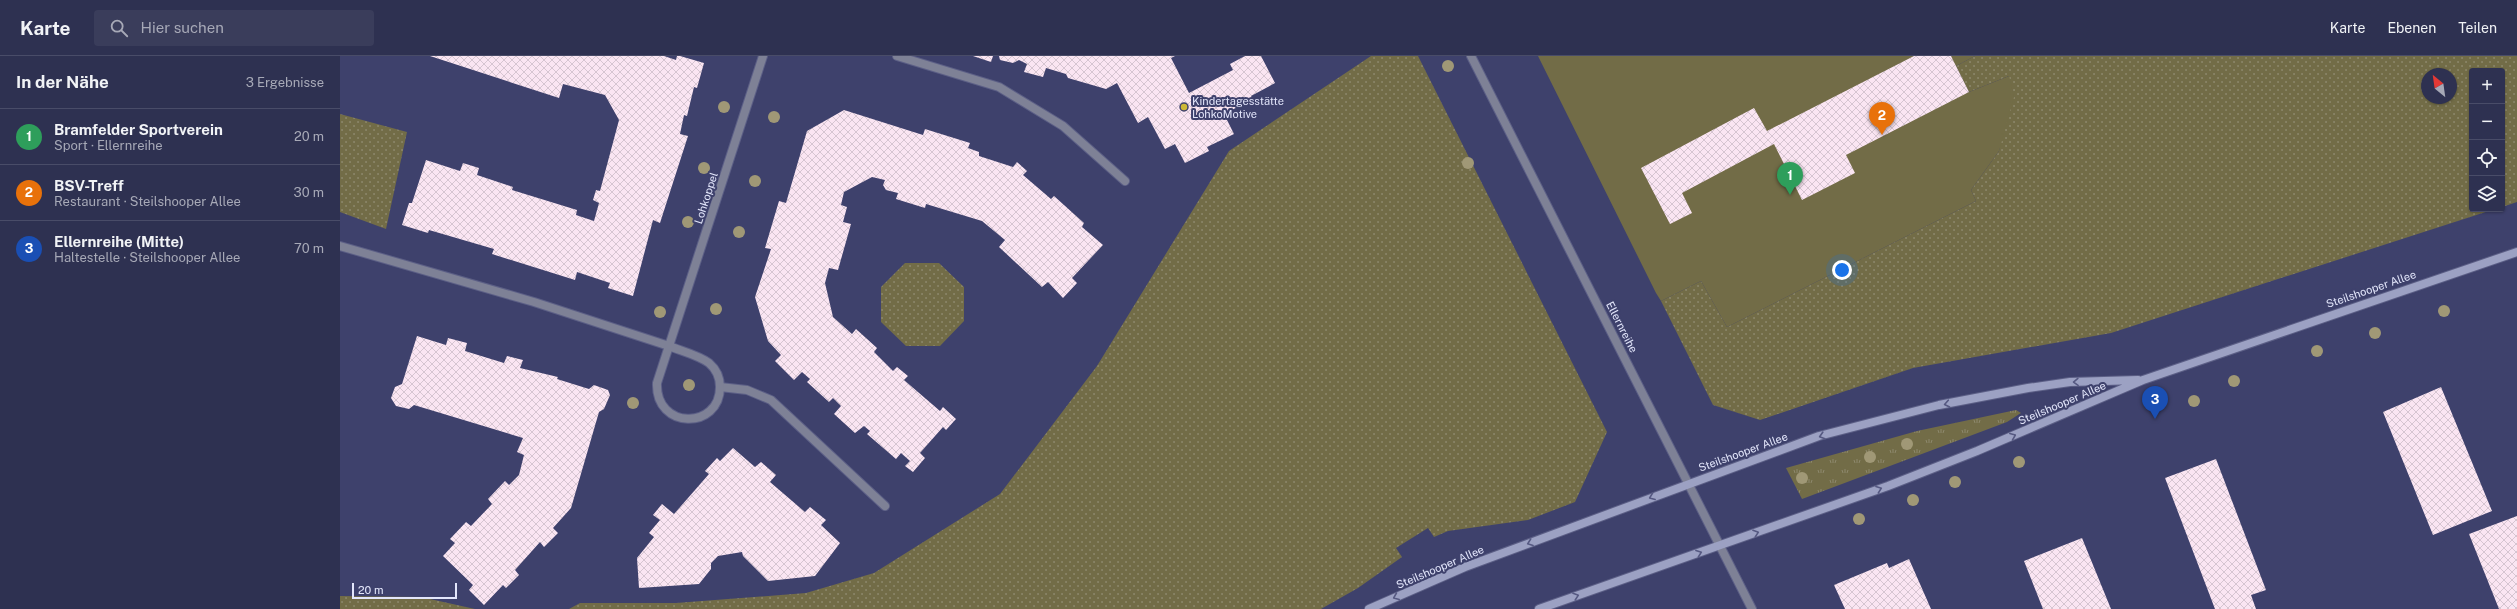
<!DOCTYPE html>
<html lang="de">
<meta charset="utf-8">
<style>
body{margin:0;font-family:"Public Sans",sans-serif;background:#3a3d5b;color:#f1f3f6}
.controls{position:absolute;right:12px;top:12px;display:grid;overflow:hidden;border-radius:4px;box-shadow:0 1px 3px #0004}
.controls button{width:36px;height:36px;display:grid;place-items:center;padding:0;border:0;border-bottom:1px solid #494c68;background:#2e3151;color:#f1f3f6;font:20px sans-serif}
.compass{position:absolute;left:2081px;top:12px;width:36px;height:36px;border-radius:50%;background:#2e3151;box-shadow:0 1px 3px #0004;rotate:331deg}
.scale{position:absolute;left:12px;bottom:10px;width:105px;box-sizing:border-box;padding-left:4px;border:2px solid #e3e6fb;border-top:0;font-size:11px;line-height:14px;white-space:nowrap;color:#e3e6fb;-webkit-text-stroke:3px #3e416c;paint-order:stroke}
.you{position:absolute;left:1502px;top:214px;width:14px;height:14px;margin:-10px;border:3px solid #fff;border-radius:50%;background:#1a73e8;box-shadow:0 0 0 6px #1a73e833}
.badge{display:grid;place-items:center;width:26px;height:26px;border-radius:50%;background:#8c9099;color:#fff;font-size:13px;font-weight:700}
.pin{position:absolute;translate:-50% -33px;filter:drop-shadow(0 1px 2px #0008)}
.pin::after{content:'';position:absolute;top:21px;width:14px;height:12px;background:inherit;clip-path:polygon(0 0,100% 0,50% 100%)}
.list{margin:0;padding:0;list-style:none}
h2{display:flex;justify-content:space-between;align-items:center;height:52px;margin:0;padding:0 16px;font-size:17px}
h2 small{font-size:13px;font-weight:400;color:#a7a9b7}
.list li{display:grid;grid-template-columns:26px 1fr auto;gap:12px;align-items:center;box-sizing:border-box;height:56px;padding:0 16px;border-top:1px solid #494c68}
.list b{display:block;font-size:15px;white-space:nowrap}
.list p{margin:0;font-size:13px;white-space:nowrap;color:#a7a9b7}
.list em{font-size:13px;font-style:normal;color:#a7a9b7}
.icon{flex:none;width:22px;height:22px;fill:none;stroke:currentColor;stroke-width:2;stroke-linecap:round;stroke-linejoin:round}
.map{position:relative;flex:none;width:2177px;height:553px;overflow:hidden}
header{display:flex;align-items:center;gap:24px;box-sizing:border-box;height:56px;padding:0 20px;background:#2e3151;border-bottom:1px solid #494c68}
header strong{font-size:19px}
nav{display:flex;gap:22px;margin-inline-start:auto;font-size:14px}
.search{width:280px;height:36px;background:#3a3d5b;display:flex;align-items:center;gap:10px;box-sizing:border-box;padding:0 14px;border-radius:4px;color:#a7a9b7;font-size:15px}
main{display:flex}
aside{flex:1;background:#2e3151}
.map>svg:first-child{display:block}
</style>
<header>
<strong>Karte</strong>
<div class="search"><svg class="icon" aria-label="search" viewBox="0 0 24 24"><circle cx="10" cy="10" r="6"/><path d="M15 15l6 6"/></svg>Hier suchen</div>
<nav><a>Karte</a><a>Ebenen</a><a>Teilen</a></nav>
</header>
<main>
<aside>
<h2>In der Nähe<small>3 Ergebnisse</small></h2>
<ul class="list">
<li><span class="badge" style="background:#2e9e5b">1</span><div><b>Bramfelder Sportverein</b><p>Sport · Ellernreihe</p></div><em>20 m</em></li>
<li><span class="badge" style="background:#e8710a">2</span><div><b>BSV-Treff</b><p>Restaurant · Steilshooper Allee</p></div><em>30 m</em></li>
<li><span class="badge" style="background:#1a4fb4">3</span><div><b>Ellernreihe (Mitte)</b><p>Haltestelle · Steilshooper Allee</p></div><em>70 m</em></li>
</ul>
</aside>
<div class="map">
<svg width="2177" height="553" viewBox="0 0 2177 553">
<defs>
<pattern id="grass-tufts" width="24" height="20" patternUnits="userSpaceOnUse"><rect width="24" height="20" fill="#726c47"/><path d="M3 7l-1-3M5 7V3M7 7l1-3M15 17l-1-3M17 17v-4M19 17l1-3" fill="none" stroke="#8d886c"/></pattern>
<pattern id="park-dots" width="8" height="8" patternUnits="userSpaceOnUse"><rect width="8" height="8" fill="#726c47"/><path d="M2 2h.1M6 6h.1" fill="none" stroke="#8d886c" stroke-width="1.8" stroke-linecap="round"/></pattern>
<pattern id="building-cross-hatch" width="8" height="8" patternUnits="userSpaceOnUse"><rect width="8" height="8" fill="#fae5f2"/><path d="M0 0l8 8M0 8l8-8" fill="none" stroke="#d6c5d1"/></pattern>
</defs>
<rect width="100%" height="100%" fill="#3e416c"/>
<path fill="url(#grass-tufts)" d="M1676 354 1681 357 1667 366 1462 443 1446 412 1577 375Z"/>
<path fill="url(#park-dots)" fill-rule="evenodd" d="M1031 0H1078L1267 376 1235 446 1188 464 1108 475 1094 481 1088 472 1056 492 1062 501 1018 532 981 553H229L240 547H336L466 537 534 517 660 438 757 310 889 95Z
M1635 0H2177V146L2162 151V15H2132V153H2155L1771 277 1573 312 1420 364 1373 349 1321 245 1361 225 1387 271 1636 145 1631 134 1659 95 1669 20 1629 36 1616 10ZM2087 18H2111V42H2087Z
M0 58 67 76 46 173 0 156Z
M565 207H599L624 231V265L600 290H566L541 266V231Z
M0 540 81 541 135 553H0Z"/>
<path fill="#726c47" d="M1198 0H1635L1616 10 1629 36 1669 20 1674 41 1659 95 1631 134 1636 145 1387 271 1361 225 1321 245 1316 237Z"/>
<path fill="url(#building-cross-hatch)" d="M90 0H324L336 4 337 0H340L364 7 357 32 354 31 347 60 344 59 340 78 348 80 320 167 313 164 293 240 268 232 270 227 237 216 235 224 152 198 154 193 89 174 88 177 62 169 69 147H72L86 104 120 115 123 107 139 112 137 119 173 131 172 134 237 154 236 159 254 165 259 147 253 144 256 134 260 135 279 64 265 39 223 28 219 42Z
M633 0H653L651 6Z
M659 0H835L831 2 849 37 893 14 890 8 905 0H921L935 27 911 40 913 43 884 58 894 78 867 91 869 95 845 107 835 88 825 93 808 61 798 67 777 27 766 33 728 22 726 18 706 12 703 21 684 16 687 8 679 4 673 7 660 4Z
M1574 0H1611L1629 36 1506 99 1515 117 1462 144 1434 88 1342 137 1352 157 1330 168 1301 112 1414 52 1427 75Z
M504 54 583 79 585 73 630 87 628 92 639 96V100L673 111 677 106 687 115 683 119 711 143 714 140 744 167 742 171 763 189 732 222 737 227 723 242 708 226 702 231 659 191 665 184 642 165 586 148 585 152 556 143 558 137 546 134 543 129 545 124 532 121 504 136 501 149 507 151 503 166 511 168 498 214 489 212 485 227 493 261 512 278 516 273 537 292 534 296 553 315 557 311 568 320 564 324 600 355 603 351 616 363 606 374 603 371 580 397 585 402 573 416 565 410 570 405 561 397 556 403 527 378 530 375 524 370 515 377 494 358 501 350 493 342 489 346 467 326 470 323 462 316 454 324 435 305 441 299 428 285 415 241 431 193 425 192 439 145 446 147 467 75Z
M77 280 106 289 108 282 127 287 125 295 164 307 167 300 183 304 180 312 218 321 217 323 249 333 254 329 268 334 270 339 264 353 259 356 231 452 213 472 218 477 204 491 200 486 175 514 179 519 166 532 163 529 144 549 129 534 133 529 103 500 115 487 110 483 126 466 131 470 152 448 148 443 165 425 169 429 179 419 184 399 177 396 183 382 74 349 69 353 56 350 51 342 55 331 62 328Z
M2101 331 2152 455 2093 479 2043 356Z
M393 392 415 411 421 406 436 419 430 426 465 456 470 451 486 464 481 469 500 487 475 520 428 525 403 500 402 496 378 500 371 507V513L359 528 299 532 297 502 314 481 309 477 320 464 313 459 322 448 334 458 369 418 365 415 377 402 380 405Z
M1876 403 1926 534 1911 539 1916 553H1875L1825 422Z
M2177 460V553H2159L2129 478Z
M1742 482 1771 553H1703L1684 505Z
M1569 503 1591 553H1505L1494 529 1547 507 1549 512Z"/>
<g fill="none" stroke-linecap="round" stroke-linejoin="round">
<defs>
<path id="service" d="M557 0 659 31 723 70 785 125
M0 190 194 246 329 290
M380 331 407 334 431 344 545 450"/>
<path id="minor" d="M329 290C341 295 358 299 369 307 376 313 380 322 380 331 380 374 315 374 317 327L423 0"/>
<path id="tertiary" d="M1131 0 1412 553"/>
<path id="secondary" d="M1029 553 1125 511 1479 380 1599 349 1688 332 1730 326 1798 324
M1199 553 1548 430 1637 395 1803 324 2177 196"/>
</defs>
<use href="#service" stroke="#5c5f86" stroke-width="10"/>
<use href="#minor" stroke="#5c5f86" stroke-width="10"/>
<use href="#tertiary" stroke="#5c5f86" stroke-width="10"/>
<use href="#secondary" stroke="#5c5f86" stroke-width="10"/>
<use href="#service" stroke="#7e8196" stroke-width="8"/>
<use href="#minor" stroke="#7e8196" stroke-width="8"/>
<use href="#tertiary" stroke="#7e8196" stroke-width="8"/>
<use href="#secondary" stroke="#9ca1c3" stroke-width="8"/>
</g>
<g fill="#a09876">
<circle cx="1108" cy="10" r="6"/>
<circle cx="384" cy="51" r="6"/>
<circle cx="434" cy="61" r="6"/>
<circle cx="1128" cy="107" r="6"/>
<circle cx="364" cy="112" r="6"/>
<circle cx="415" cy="125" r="6"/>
<circle cx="348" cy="166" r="6"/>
<circle cx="399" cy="176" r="6"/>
<circle cx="376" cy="253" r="6"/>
<circle cx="2104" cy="255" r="6"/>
<circle cx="320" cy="256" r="6"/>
<circle cx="2035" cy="277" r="6"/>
<circle cx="1977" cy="295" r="6"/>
<circle cx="1894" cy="325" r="6"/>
<circle cx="349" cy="329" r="6"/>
<circle cx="1854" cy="345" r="6"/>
<circle cx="293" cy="347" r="6"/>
<circle cx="1567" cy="388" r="6"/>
<circle cx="1530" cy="401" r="6"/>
<circle cx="1679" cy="406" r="6"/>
<circle cx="1462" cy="422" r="6"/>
<circle cx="1615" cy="426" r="6"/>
<circle cx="1573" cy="444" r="6"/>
<circle cx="1519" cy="463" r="6"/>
</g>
<defs><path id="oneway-chevron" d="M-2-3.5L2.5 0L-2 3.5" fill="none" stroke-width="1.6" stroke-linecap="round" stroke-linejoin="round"/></defs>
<g stroke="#565982">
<use href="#oneway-chevron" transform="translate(1736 326) rotate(178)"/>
<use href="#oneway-chevron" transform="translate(1607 348) rotate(169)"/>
<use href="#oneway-chevron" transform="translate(1482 380) rotate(163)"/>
<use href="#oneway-chevron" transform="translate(1673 380) rotate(-23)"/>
<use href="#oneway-chevron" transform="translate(1539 433) rotate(-20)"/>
<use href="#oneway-chevron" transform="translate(1312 441) rotate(159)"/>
<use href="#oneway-chevron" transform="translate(1416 477) rotate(-19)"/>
<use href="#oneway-chevron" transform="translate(1190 487) rotate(160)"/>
<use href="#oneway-chevron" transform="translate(1359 497) rotate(-20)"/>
<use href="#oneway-chevron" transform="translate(1236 540) rotate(-19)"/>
<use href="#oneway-chevron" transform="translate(1056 541) rotate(157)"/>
</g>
<circle fill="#ceb837" stroke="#3e416c" stroke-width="1.5" cx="844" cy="51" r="4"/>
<g text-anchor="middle" stroke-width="4" stroke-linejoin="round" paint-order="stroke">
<g font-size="11" fill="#e3e6fb" stroke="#3e416c" text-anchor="start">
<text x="852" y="49">Kindertagesstätte<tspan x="852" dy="13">LohkoMotive</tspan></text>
</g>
<g font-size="11" fill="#e3e6fb" stroke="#3e416c">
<text transform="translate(366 142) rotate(-72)" y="4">Lohkoppel</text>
<text transform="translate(2031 233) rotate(-19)" y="4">Steilshooper Allee</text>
<text transform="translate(1282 271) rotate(63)" y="4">Ellernreihe</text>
<text transform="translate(1722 347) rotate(-23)" y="4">Steilshooper Allee</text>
<text transform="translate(1403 396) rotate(-20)" y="4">Steilshooper Allee</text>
<text transform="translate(1100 511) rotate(-23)" y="4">Steilshooper Allee</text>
</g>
</g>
</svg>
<div class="controls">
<button>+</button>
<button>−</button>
<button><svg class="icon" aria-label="locate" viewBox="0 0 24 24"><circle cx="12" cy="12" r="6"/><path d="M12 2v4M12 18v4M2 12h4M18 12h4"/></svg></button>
<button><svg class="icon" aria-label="layers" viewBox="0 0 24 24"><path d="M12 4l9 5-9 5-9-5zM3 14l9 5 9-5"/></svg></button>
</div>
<svg class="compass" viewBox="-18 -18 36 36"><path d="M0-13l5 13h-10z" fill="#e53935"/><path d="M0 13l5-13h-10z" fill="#a7a9b7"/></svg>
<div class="scale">20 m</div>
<div class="you"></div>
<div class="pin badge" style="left:1450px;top:139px;background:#2e9e5b">1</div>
<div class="pin badge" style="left:1542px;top:79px;background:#e8710a">2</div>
<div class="pin badge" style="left:1815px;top:363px;background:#1a4fb4">3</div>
</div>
</main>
